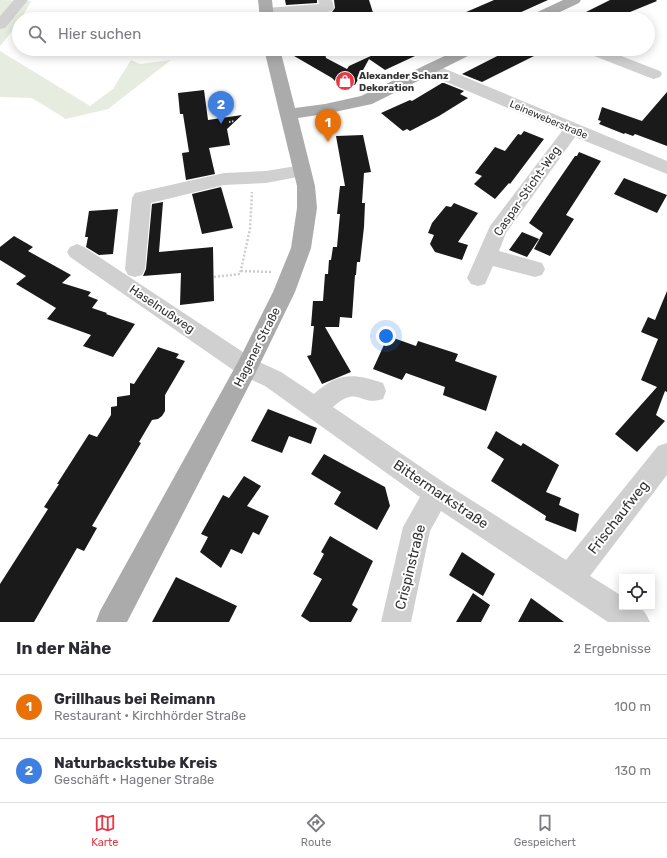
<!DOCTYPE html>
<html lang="de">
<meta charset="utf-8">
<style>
body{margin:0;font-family:Rubik,sans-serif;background:#f2f2f3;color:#2b2b33}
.controls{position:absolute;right:12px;bottom:12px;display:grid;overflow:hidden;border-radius:0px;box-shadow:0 2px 10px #0003}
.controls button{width:36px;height:36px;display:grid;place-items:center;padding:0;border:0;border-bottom:1px solid #e1e1e2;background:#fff;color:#2b2b33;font:20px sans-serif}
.you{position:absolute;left:386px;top:336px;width:14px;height:14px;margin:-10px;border:3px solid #fff;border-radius:50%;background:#1a73e8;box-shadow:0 0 0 6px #1a73e833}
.badge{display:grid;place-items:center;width:26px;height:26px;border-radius:50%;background:#e63946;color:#fff;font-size:13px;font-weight:700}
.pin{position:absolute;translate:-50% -33px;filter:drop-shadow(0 1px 2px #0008)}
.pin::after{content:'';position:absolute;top:21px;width:14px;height:12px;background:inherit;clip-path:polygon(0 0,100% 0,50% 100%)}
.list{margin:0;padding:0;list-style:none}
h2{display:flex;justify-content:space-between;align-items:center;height:52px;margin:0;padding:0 16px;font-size:17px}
h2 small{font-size:13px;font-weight:400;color:#7c7c81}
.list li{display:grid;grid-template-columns:26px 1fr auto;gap:12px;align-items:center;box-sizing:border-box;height:64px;padding:0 16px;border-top:1px solid #e1e1e2}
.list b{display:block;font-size:15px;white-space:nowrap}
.list p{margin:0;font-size:13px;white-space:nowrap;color:#7c7c81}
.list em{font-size:13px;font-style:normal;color:#7c7c81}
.icon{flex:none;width:22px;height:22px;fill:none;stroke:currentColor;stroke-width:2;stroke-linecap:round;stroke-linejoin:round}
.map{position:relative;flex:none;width:667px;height:622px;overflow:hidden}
.search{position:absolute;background:#fff;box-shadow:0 2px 10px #0003;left:12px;right:12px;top:12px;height:44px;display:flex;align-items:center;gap:10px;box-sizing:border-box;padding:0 14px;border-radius:22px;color:#7c7c81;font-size:15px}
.sheet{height:180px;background:#fff}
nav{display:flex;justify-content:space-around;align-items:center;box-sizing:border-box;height:56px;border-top:1px solid #e1e1e2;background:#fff;font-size:11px;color:#7c7c81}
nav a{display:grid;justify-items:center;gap:2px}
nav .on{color:#e63946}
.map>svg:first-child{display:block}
</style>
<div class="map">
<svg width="667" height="622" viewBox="0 0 667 622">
<rect width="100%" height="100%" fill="#fff"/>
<path fill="#e6ecdf" d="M0 0 31 1 21 19H19L18 24 0 46Z
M0 51 90 106 113 89 131 60 140 64 171 60 108 109 66 119 32 98 0 97Z"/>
<path fill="#1a1a1a" d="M285 0H317V3L286 5Z
M334 0H369L375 19H288L287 16 332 12 335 8Z
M494 0H548L506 19H450Z
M610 0H656L657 1 630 12 645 19H572Z
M282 49H324L326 58 347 69 349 66 386 49H430L385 70 369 59 355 85 344 86 337 83 332 78Z
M511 49H548L482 82 462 74Z
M442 83H444L464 91 460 94 468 98 439 116 410 131 407 129 403 131 381 113 410 100 412 101Z
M204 90 208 120 242 115 227 129 230 145 209 148 215 174 186 180 182 153 189 152 183 114H180L178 93Z
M667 92V146L635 134 633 136 625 133 624 134 599 124 601 121 598 120 602 107 642 121Z
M524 131 544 139 510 184 509 183 495 199 474 184 482 176 475 173 495 147 505 151 518 134 521 135Z
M363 135 371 172 364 173 362 203H365L364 227 360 262H357L356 275H355L352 318 340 317 339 327H325L351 372 322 384 307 356 311 355 314 326H311L313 301H323L325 274H328L329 260H331L333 247H337L340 214H337L340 186H345L336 136Z
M579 152 601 161 566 215 574 219 550 256 534 249 543 233 529 223 575 156H577Z
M624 178 667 195 657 213 614 194Z
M221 187 233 228 202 234 192 194Z
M163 202 159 252 213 247 214 301 180 305 181 273 143 276 146 269 152 204Z
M454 203 478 213 458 242 468 245 462 260 435 252 430 244 434 235 428 233 432 223 446 206 451 207Z
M118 209 113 254 99 255 86 247 88 237H85L89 211Z
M522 232 539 239 527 257 509 250Z
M14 236 33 247 28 251 71 275 62 283 91 292 88 296 98 300 92 308 107 313 106 314 135 324 113 357 83 346 91 335 47 319 56 308 16 284 26 276 0 260V247Z
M667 291V392L665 391 656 415 665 421 637 452 615 434 657 387 641 380 658 339 641 332 648 317 655 320Z
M388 336 416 346 418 341 458 354 455 361 497 376 486 411 443 395 445 387 406 373 402 380 373 369Z
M158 347 179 354 176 358 185 361 165 395V411L162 416 158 419 152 420 139 442 141 443 92 526 97 528 84 551 77 548 34 622H0V584L48 509 44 507 59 484H57L89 434 97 437 111 415V407L117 406V397L130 395V383L134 384Z
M268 409 317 428 311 444 289 436 282 453 251 441Z
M496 431 521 446 523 443 559 465 546 492 561 498 559 505 579 514 576 532 545 520 546 516 491 481 504 459 487 448Z
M324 454 385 487 390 506 377 530 334 504 341 492 311 474Z
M244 476 261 486 247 506 269 516 259 535 253 532 242 554 231 549 221 568 200 552 208 537 201 534 223 495 229 498Z
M330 536 373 561 352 605 358 609 351 622H310L301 616 322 579 313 574 324 554 321 552Z
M462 552 495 574 483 596 449 575Z
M176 577 237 606 229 622H152Z
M473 593 490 605 481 622H456Z
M531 598 564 622H518Z"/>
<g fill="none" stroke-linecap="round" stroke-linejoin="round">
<path stroke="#cdcdcd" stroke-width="2" stroke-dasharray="1.5 1.5" stroke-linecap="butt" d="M229 122 234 121"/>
<path stroke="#cdcdcd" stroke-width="2.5" stroke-dasharray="2 2" stroke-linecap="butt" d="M241 271 272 272
M214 277 240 274 250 229 252 192"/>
<path fill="#d0d0d0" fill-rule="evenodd" d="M14 0H28L5 28 0 29V16Z
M318 0H332L334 8 332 11 327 12 266 16 261 15 259 12 261 9 266 8 319 4Z
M581 49H603L660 71 662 74 660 77 654 79 648 77 584 52Z
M431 63 667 161V174L575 137 506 233 499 251 542 263 545 269 542 275 535 277 493 266 485 284 478 286 471 284 467 278 490 226 562 131 437 78 425 71 423 68 425 65Z
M302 165 308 167 311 171 308 175 266 183 224 185 151 203 145 269 142 275 135 277 128 275 125 269 132 198 135 193 224 173 266 171Z
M77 244 84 247 255 360 281 372 314 394C338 372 353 373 383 383L386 391 383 399C360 407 358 384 333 407L446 484 566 560 658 446 667 443V475L590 576 622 596V607C639 607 643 605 650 622H608L441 511 430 531 411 622H381L403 527 420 497 265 386 239 374 70 257 67 252 70 247Z"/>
<path fill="#ababab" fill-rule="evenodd" d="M258 0H272L274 19H260Z
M563 0H581L579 3 545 19H527L529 16Z
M264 49H280L295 108 325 104 361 96 459 49H479L476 52 372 104 325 114 298 118 315 186 317 208 311 248 295 292 255 374 127 622H96L100 611 239 360 273 292 291 248 297 208V186Z"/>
</g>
<defs>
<symbol id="shop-disc" viewBox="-11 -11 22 22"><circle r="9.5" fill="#e63946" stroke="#fff"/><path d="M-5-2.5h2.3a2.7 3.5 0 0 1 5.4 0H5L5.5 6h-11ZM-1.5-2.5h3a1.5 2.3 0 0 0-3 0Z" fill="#fff"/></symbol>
</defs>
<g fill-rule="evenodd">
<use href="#shop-disc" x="334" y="70" width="22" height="22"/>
</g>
<g text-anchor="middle" stroke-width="4" stroke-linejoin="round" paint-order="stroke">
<g font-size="10" font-weight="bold" fill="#333" stroke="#fff" text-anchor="start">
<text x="359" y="79">Alexander Schanz<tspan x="359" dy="12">Dekoration</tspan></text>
</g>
<g font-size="10" fill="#333" stroke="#fff">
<text transform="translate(549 119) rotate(23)" y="4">Leineweberstraße</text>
</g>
<g font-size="12" fill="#333" stroke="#fff">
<text transform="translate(527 191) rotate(-55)" y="4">Caspar-Sticht-Weg</text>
<text transform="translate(162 309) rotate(34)" y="4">Haselnußweg</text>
<text transform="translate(257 347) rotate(-63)" y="4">Hagener Straße</text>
</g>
<g font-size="14" fill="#333" stroke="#fff">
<text transform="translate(441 494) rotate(34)" y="5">Bittermarkstraße</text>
<text transform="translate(618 517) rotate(-52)" y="5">Frischaufweg</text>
<text transform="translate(410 567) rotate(-76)" y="5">Crispinstraße</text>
</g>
</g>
</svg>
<div class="controls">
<button><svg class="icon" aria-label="locate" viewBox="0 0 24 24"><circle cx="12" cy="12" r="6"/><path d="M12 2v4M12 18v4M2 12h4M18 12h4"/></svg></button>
</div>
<div class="you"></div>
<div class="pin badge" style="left:328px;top:142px;background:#e8710a">1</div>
<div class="pin badge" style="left:221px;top:124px;background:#3f7fe0">2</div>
<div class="search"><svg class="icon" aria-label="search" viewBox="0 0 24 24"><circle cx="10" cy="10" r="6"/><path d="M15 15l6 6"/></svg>Hier suchen</div>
</div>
<section class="sheet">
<h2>In der Nähe<small>2 Ergebnisse</small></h2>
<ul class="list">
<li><span class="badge" style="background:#e8710a">1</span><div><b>Grillhaus bei Reimann</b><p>Restaurant · Kirchhörder Straße</p></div><em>100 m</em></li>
<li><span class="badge" style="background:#3f7fe0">2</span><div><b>Naturbackstube Kreis</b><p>Geschäft · Hagener Straße</p></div><em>130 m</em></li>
</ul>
</section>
<nav>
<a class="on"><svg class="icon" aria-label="map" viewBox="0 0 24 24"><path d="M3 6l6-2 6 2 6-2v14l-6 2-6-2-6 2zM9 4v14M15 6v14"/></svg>Karte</a>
<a><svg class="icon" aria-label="directions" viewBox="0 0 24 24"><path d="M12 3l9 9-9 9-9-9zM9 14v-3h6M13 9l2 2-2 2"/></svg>Route</a>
<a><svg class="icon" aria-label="saved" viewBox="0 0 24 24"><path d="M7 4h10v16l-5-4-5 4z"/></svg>Gespeichert</a>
</nav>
